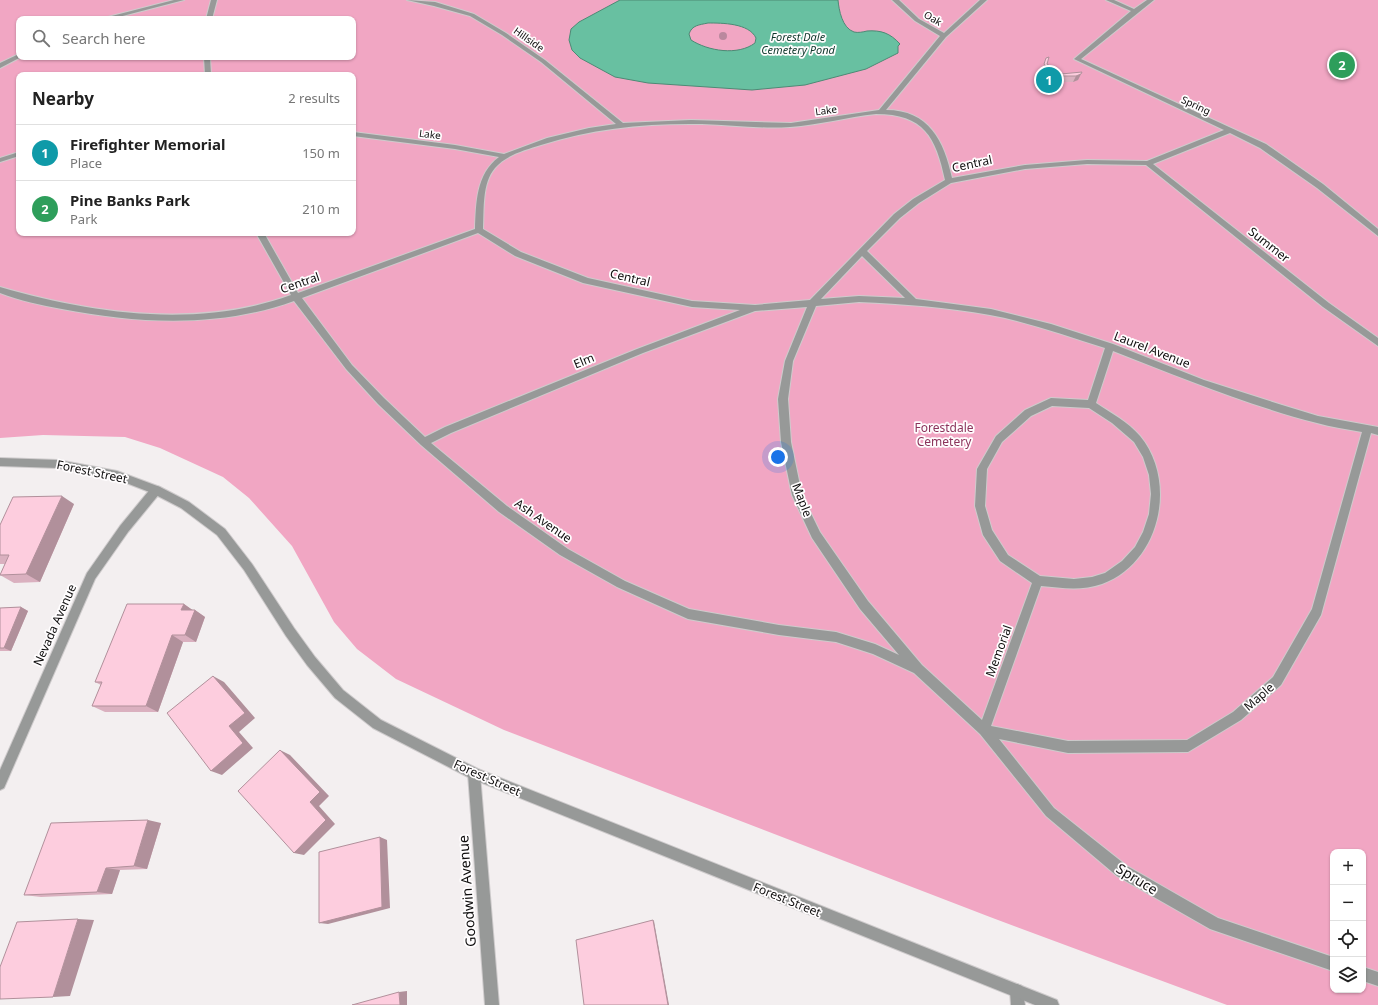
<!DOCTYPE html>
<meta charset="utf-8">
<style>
body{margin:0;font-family:"Noto Sans",sans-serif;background:#f6f6f6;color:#222}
.controls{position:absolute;right:12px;bottom:12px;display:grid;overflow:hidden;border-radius:8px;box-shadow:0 1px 3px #0004}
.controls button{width:36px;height:36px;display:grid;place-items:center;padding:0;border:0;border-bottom:1px solid #e0e0e0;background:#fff;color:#222;font:20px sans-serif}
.you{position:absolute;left:778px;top:457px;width:14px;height:14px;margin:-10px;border:3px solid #fff;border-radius:50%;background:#1a73e8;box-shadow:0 0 0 6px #1a73e833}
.badge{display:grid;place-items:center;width:26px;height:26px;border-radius:50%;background:#36725e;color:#fff;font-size:13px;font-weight:700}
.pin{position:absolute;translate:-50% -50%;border:2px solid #fff;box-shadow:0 1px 4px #0006}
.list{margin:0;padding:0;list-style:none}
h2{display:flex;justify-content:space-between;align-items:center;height:52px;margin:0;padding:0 16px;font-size:17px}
h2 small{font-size:13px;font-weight:400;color:#767676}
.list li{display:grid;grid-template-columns:26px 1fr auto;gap:12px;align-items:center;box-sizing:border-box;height:56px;padding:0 16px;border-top:1px solid #e0e0e0}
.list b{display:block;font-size:15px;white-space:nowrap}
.list p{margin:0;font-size:13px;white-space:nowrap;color:#767676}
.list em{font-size:13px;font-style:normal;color:#767676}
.icon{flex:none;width:22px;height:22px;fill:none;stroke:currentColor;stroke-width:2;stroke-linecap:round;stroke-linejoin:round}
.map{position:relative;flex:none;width:1378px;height:1005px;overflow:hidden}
.search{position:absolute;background:#fff;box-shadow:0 1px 3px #0004;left:16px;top:16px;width:340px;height:44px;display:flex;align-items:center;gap:10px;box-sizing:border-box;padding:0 14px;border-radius:8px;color:#767676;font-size:15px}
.panel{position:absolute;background:#fff;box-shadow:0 1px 3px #0004;left:16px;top:72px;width:340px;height:164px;border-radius:8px}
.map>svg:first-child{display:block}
</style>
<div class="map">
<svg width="1378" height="1005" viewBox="0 0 1378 1005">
<rect width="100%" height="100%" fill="#f3eff0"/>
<path fill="#f1a6c3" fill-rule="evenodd" d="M0 0H1378V1005H1227L990 917 504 730 396 679 357 649 334 622 292 546 249 498 223 477 160 448 125 437 43 435 0 438ZM19 19H353V57H19ZM19 75H353V233H19ZM1333 852H1363V990H1333Z"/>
<path fill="#68c0a1" stroke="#4d8a75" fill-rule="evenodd" d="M620 0H838C839 10 842 28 854 32 858 33 863 32 867 31 881 30 890 33 900 44L898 46V53L866 69 805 85 752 90 648 83 615 77 580 58 572 50 569 40 571 29 579 22ZM708 23C722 23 749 23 756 38L755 43C738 56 708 51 691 40L689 34C692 25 699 25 708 23Z"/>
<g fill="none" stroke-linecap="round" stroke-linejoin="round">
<defs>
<path id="service" d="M174 0H184L111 19H100Z
M211 0H217L212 19H206Z
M407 0 435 2 474 14 506 33 545 60 623 123 691 120 791 123 879 110 940 36 915 21 892 0H899L919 19 944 33 980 0H987L946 37 886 110C929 110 944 141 952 178L1025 165 1087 160 1147 161 1224 130 1074 59 1131 11 1106 0H1114L1134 9 1147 0H1154L1081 59 1266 144 1323 184 1378 229V236L1317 188 1260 148 1230 133 1153 164 1329 303 1378 338V346L1323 307 1146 165 1087 164 1025 169 951 183 919 203 900 218 867 251 916 299 991 309 1051 324 1113 344 1204 380 1282 405 1318 416 1378 427V435L1371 433 1321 615 1281 685 1241 720 1188 752 1068 753 999 739 1054 808 1127 866 1218 918 1333 957V971L1210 929 1117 876 1046 816 980 734 914 673 873 654 836 642 779 635 688 619 617 587 560 555 499 512 421 445 378 404 346 369 294 301C220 328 139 324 62 309 41 305 20 301 0 293V287C93 314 198 329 291 295L256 233H264L298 293 475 229C476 203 476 174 499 157L455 149 353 136V132L455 145 504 154 547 138 589 128 616 124 541 62 502 35 470 16 434 6ZM876 114C924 114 936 137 945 180L913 199 894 214 810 300 755 305 692 301 588 278 521 252 483 229C484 209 482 183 495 168 506 155 525 150 541 145 593 128 648 123 702 124 731 125 761 129 790 127 819 125 847 117 876 114ZM478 233 515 256 583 283 692 307 740 310 637 349 445 427 425 437 384 398 352 365 302 298ZM862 256 905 298 859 296 821 299ZM859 302C903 304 947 307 990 315 1029 322 1067 336 1105 348L1088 400 1051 398 1025 410 996 436 977 469 975 506 983 535 1000 561 1032 583 982 720 922 665 868 601 820 532 802 495 791 442 788 399 793 361 816 306ZM807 307 785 361 778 399 781 442 792 495 812 538 860 609 899 655 875 644 836 632 779 625 689 609 625 581 568 549 507 506 431 443 451 433 643 353 755 311ZM1113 351C1180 377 1247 405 1317 423 1331 427 1347 429 1362 432L1312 609 1273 677 1233 712 1187 740 1068 741 991 726 1041 586C1062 588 1082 591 1102 584 1160 563 1178 482 1140 436 1128 422 1111 413 1096 403ZM1052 406 1089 408 1112 423 1134 442 1143 457 1149 475 1151 494 1149 514 1143 532 1135 547 1122 561 1105 573 1092 577 1074 579 1040 576 1008 555 992 530 985 506 987 469 1002 442 1031 416Z
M19 54V57H21L0 68V63Z
M204 57H210L211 75H205Z
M19 152V156L0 162V158Z
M1363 967 1378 972V986L1363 981Z"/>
<path id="minor" d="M156 486 160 487 161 490 160 493 128 532 95 579 4 788 0 790V770L87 573 120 526 152 487Z
M474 768 478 770 480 774 499 1005H485L468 774 470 770Z
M1017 984 1022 986 1025 1005H1011L1010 991 1012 986Z"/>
<path id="tertiary" d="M0 458 58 460 117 471 160 487 189 502 225 529 252 564 294 628 315 657 343 690 381 720 478 769 1052 998 1057 1000 1059 1005H1035L470 778 373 728 335 698 307 665 286 636 244 570 217 535 181 508 152 493 116 479 58 468 0 466Z"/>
</defs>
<use href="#service" stroke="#cecbcc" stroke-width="2"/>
<use href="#minor" stroke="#cecbcc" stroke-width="2"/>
<use href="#tertiary" stroke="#cecbcc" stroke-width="2"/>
<use href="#service" fill="#979998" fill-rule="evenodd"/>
<use href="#minor" fill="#979998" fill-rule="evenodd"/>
<use href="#tertiary" fill="#979998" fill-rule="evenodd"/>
</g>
<circle fill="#ba889e" cx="723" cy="36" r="4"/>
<path fill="#dab0bf" d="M1046 58 1047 64 1061 74 1082 72 1078 80 1073 82H1058L1048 77 1042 70Z
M74 504 40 582 14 583 0 575 5 564H0V525Z
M184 604 192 610H195L205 617 196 642H183L158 712H105L92 706 101 685 95 682Z
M21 607 28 611 11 651H0V608Z
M161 823 147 869 120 870 112 894 41 897 24 895Z"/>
<path fill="#b1909b" d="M1081 74 1078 80 1073 82 1076 76Z
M62 496 74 504 40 582 26 574Z
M184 604 194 611 195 610 205 617 196 642 185 635 181 610Z
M21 607 28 611 11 651 4 648Z
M172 635 183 642 158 712 146 706Z
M213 676 224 682 255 718 239 732 253 748 222 775 211 771 229 726Z
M280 750 290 755 329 796 319 806 335 824 304 855 294 853 310 802Z
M148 820 161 823 147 869 134 866Z
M380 837 387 840 390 908 328 924 319 923Z
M106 868 120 870 112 894 97 892Z
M78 919 94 920 70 996 53 997Z
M653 920 654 921 669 1005H668Z
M407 991V1005H400L399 992Z"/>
<path fill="#fdcdde" stroke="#b1909b" d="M1049 57 1047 64 1061 74 1082 72 1081 74 1076 76H1060L1050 72 1044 64 1046 58Z
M62 496 26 574 0 575 9 555H0V525L13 497Z
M127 604H184L181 610H195L185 635H172L146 706H92L102 682H95Z
M21 607 4 648H0V608Z
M213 676 245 713 229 726 243 743 211 771 167 713Z
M280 750 320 792 310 802 326 820 294 853 238 791Z
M148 820 134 866 106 868 97 892 24 895 51 823Z
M380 837 382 907 319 923V852Z
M78 919 53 997 0 999V967L17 922Z
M653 920 668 1005H584L576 940Z
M399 992 400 1005H352Z"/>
<g text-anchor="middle" stroke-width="3.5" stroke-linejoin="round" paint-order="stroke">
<g font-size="10" fill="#0e0d0d" stroke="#fffdfe">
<text transform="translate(933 18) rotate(30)" y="4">Oak</text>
<text transform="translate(529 39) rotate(35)" y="4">Hillside</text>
<text transform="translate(1196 105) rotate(25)" y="4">Spring</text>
<text transform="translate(826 110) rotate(-8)" y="4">Lake</text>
<text transform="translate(430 134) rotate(7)" y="4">Lake</text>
</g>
<g font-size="11" font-style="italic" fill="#0f372b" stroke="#fffdfe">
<text x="798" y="41">Forest Dale<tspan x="798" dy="13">Cemetery Pond</tspan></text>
</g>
<g font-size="12" fill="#0e0d0d" stroke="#fffdfe">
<text transform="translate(972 164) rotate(-12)" y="4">Central</text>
<text transform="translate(1269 245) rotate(38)" y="4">Summer</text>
<text transform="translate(630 278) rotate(13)" y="4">Central</text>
<text transform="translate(300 283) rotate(-19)" y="4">Central</text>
<text transform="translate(1152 350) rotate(21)" y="4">Laurel Avenue</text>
<text transform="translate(584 361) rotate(-22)" y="4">Elm</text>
<text transform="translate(92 472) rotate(12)" y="4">Forest Street</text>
<text transform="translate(802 500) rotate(69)" y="4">Maple</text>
<text transform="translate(543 521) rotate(35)" y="4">Ash Avenue</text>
<text transform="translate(55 625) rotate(-66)" y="4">Nevada Avenue</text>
<text transform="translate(999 651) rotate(-70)" y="4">Memorial</text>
<text transform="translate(1259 697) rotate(-41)" y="4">Maple</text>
<text transform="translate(487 778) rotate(24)" y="4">Forest Street</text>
<text transform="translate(787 900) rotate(22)" y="4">Forest Street</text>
</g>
<g font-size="12" fill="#8b335b" stroke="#fffdfe">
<text x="944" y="432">Forestdale<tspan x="944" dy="14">Cemetery</tspan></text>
</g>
<g font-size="14" fill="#0e0d0d" stroke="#fffdfe">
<text transform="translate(1137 879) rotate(32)" y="5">Spruce</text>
<text transform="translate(467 891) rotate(-94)" y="5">Goodwin Avenue</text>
</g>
</g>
</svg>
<div class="controls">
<button>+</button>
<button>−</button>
<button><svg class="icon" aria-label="locate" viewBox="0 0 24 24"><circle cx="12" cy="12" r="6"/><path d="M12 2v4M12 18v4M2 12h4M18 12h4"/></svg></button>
<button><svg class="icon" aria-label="layers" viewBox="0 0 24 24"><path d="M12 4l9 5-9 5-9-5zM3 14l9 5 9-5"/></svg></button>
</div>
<div class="you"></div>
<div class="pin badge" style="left:1049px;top:80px;background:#0f9aa8">1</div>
<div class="pin badge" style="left:1342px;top:65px;background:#2e9e5b">2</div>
<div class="search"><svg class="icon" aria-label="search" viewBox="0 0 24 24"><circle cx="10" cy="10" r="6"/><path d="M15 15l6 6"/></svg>Search here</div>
<section class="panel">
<h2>Nearby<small>2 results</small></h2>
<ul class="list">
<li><span class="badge" style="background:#0f9aa8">1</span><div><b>Firefighter Memorial</b><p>Place</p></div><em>150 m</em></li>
<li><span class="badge" style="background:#2e9e5b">2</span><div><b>Pine Banks Park</b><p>Park</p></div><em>210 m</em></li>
</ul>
</section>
</div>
